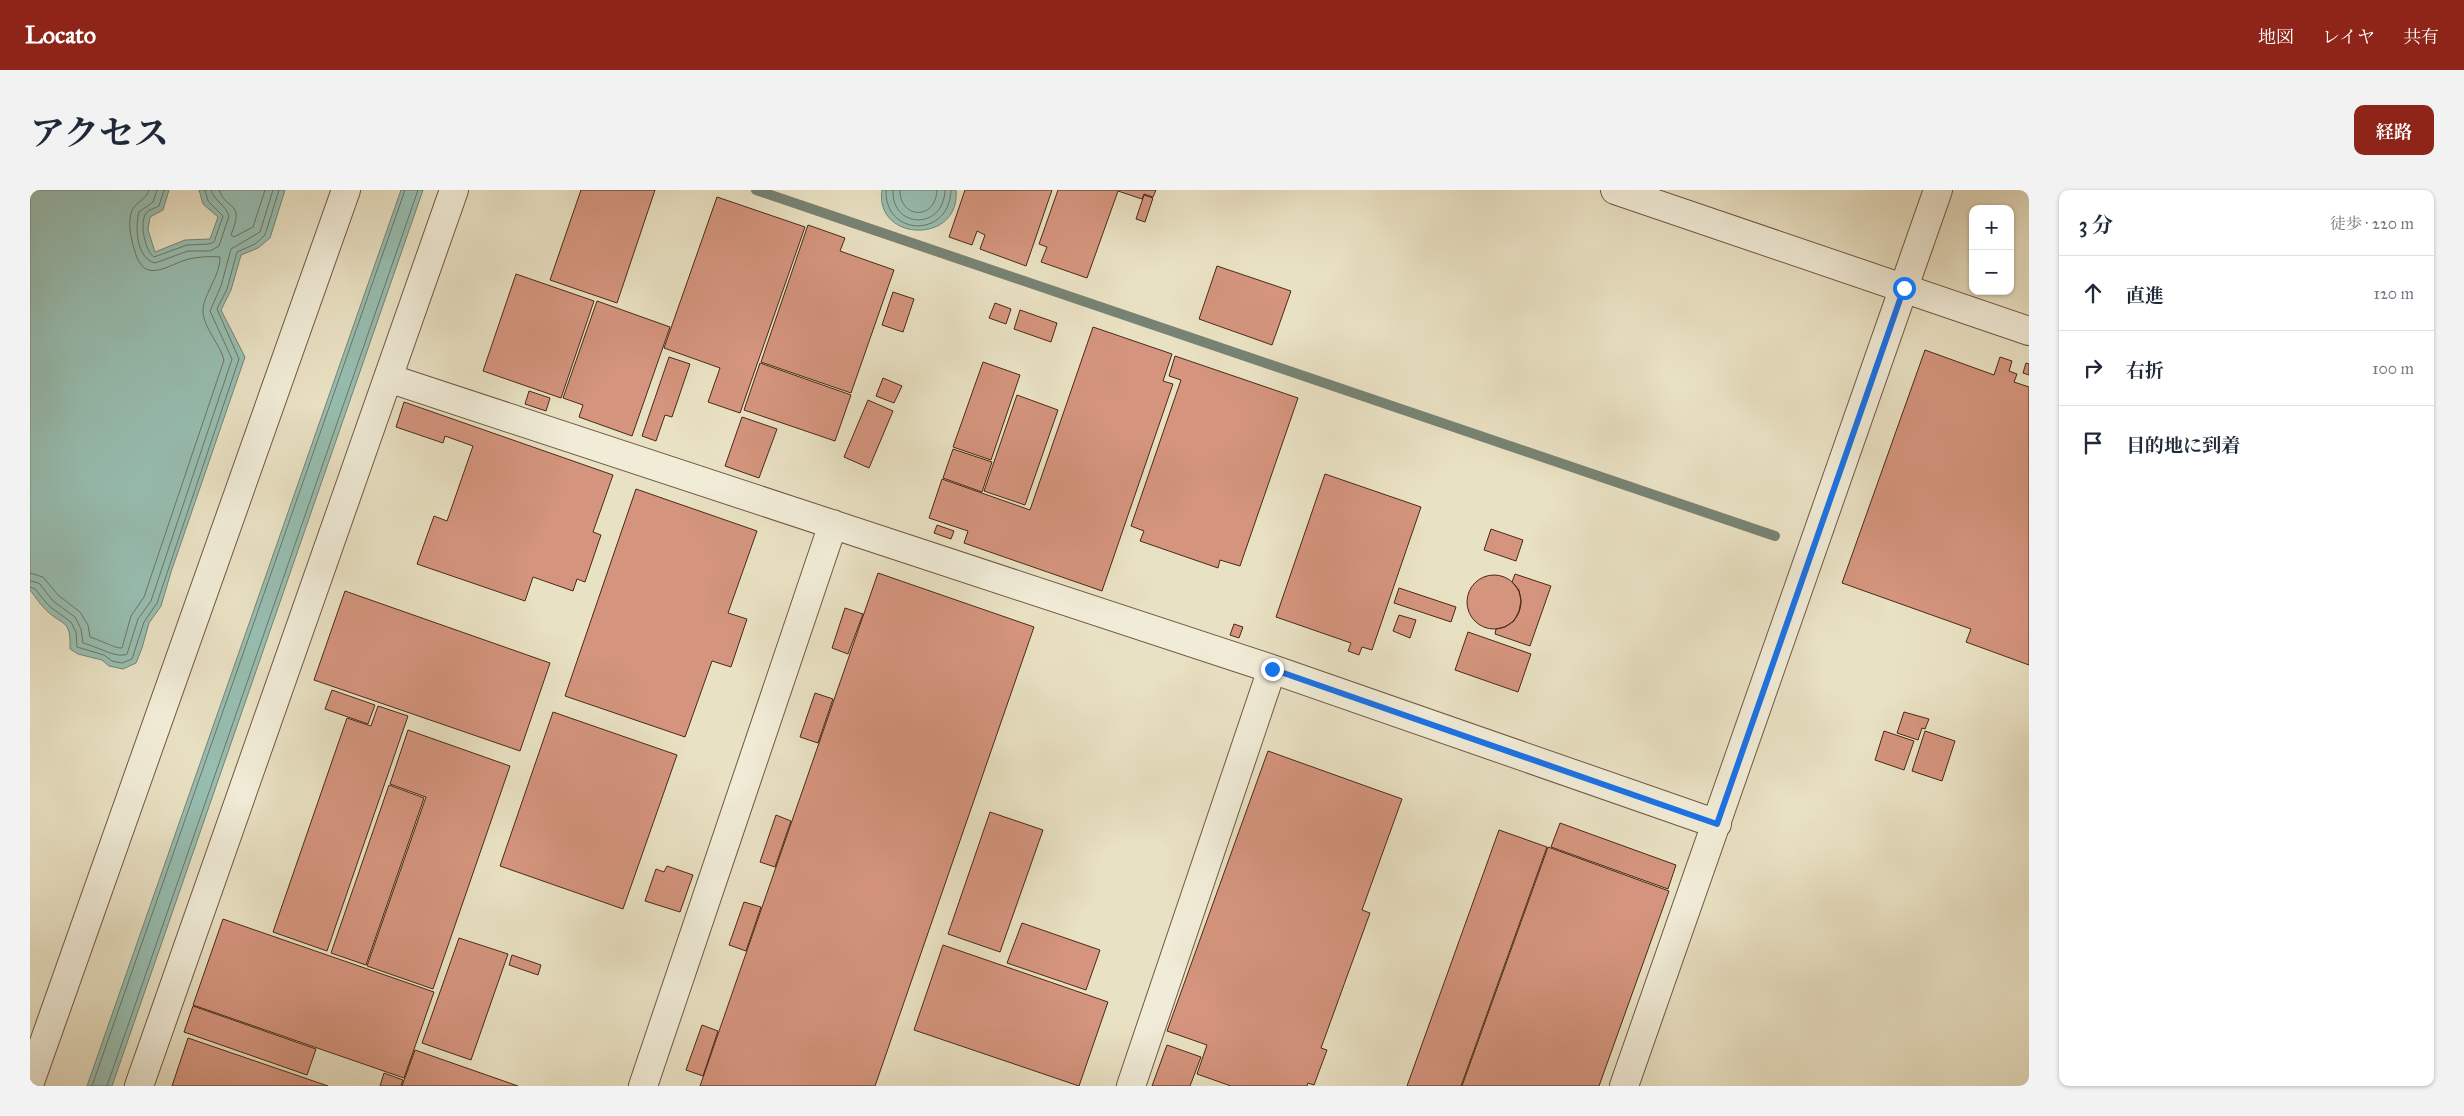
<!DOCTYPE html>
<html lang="ja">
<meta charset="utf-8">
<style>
body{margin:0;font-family:"IM FELL Great Primer","Noto Serif JP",serif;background:#f2f2f3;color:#1f2937}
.controls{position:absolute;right:15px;top:15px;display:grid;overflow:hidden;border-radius:10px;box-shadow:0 1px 4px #0004}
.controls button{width:45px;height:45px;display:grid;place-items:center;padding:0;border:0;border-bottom:1px solid #e0e1e3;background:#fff;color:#1f2937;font:25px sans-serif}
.stop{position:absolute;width:15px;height:15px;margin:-11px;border:4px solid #1a73e8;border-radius:50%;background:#fff}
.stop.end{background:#1a73e8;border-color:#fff;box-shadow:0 1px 5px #0008}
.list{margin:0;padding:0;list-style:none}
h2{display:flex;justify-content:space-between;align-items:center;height:65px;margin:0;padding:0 20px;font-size:21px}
h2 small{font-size:16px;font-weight:400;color:#747a83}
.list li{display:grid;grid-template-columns:32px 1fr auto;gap:15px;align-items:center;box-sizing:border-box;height:75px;padding:0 20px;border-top:1px solid #e0e1e3}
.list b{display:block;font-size:19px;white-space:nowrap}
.list em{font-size:16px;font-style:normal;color:#747a83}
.icon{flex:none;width:28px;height:28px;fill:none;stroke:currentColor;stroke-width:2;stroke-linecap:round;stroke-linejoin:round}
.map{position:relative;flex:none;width:1999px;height:896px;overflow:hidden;border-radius:10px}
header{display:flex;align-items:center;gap:30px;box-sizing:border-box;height:70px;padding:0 25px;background:#8f2418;color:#fff}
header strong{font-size:24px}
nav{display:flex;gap:28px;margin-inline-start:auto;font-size:18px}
.intro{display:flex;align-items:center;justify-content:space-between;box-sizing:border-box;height:120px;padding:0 30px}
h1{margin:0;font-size:35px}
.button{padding:12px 22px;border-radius:10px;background:#8f2418;color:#fff;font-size:18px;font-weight:700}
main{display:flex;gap:30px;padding:0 30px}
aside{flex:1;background:#fff;border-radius:10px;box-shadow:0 1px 4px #0004}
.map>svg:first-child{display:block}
</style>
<header>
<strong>Locato</strong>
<nav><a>地図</a><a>レイヤ</a><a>共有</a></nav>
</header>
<div class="intro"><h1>アクセス</h1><a class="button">経路</a></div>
<main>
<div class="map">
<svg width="1999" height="896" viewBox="0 0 1999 896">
<rect width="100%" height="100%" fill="#e9e1c3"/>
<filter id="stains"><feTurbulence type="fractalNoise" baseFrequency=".004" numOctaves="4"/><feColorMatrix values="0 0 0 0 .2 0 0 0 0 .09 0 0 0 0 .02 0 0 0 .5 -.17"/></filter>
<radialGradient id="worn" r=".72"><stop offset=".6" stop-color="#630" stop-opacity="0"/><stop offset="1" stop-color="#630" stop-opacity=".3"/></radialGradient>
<path fill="#97beb1" stroke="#788374" d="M0 0H139L133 20 120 27 118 40 125 62 155 50 180 49 188 27 173 14 169 0H255L240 48 228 58 211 65 201 100 191 120 215 167 141 382 131 416 119 433 112 458 106 473 93 479 79 476 72 470 48 464 40 459C41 428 33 437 15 419 9 413 5 406 0 400Z
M371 0H393L82 896H57Z
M852 0H926C931 55 844 52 852 0Z"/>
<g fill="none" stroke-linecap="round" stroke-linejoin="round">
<path stroke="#707464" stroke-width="1" d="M127 0 123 12 109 22C105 37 106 68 125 73L158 61H180L189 56 199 26C196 15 184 11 181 0
M134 0 129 16C125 18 117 20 115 25 110 35 115 61 124 67L157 55 179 54 184 52 193 26 178 11 175 0
M189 0C197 22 215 10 201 45L204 47 223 37 235 0
M856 0C854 47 920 49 921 0
M863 0C861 39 914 41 915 0
M870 0C869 29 906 31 907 0
M0 383 13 387 28 405 50 422 58 435 60 447C68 449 86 459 92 458L101 426 114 407 194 170C190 154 175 140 173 123 171 107 191 86 190 67 182 66 167 67 159 69 138 74 115 96 105 62 101 48 98 37 101 23 104 12 116 11 119 0
M0 391 9 393 23 411 45 427 51 439 53 453C66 456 87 469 97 464L108 429 121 411 202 169 180 121 191 96 201 59 230 42 243 0
M0 397 5 399 19 416 41 432 46 442 47 457 74 465 82 471 92 473 102 469 114 432 127 413 209 169 187 119 197 99 207 62 225 54 235 45 249 0
M62 896 375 0
M77 896 388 0"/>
<path stroke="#788374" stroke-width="10" d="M726 0 1745 346"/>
</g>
<path fill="#d4947d" stroke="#492a18" d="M551 0H625L587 113 520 90Z
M935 0H1022L996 76 950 59 955 45 947 41 942 55 919 47Z
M1028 0H1126L1123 7 1114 4 1112 9 1088 1 1057 88 1011 72 1017 57 1009 54Z
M1114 5 1123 8 1115 32 1106 29Z
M687 7 775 37 710 223 678 212 690 178 634 158Z
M778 35 815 48 810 61 864 80 821 203 731 172Z
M1187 76 1261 101 1242 155 1169 129Z
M486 84 564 111 531 208 453 181Z
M863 102 884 109 873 142 852 135Z
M567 111 640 137 602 246 549 227 553 215 533 208Z
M965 113 981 119 976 134 959 128Z
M990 120 1027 133 1021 152 984 139Z
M1063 137 1142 164 1133 191 1143 194 1072 401 934 353 938 341 899 328 912 289 1000 320Z
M1895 160 1964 185 1970 167 1982 171 1979 181 1987 184 1984 192 1999 197V475L1936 452 1941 439 1812 393Z
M1145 166 1268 208 1210 376 1190 370 1188 378 1110 351 1114 341 1101 336 1151 190 1139 186Z
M639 167 660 174 642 227 635 225 626 251 612 246Z
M953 172 990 185 961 270 923 257Z
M730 173 821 205 805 251 714 220Z
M1996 173 1999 174V185L1993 183Z
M853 188 872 196 864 213 846 206Z
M499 201 520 208 516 221 495 214Z
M987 205 1028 220 995 315 954 301Z
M838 210 863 221 839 278 814 267Z
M374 212 583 285 563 342 571 345 555 392 547 389 543 401 503 387 495 411 387 374 404 326 417 331 443 256 415 246 413 253 366 237Z
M712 227 747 239 729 288 695 276Z
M923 259 962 272 952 302 913 288Z
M1295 284 1391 317 1342 460 1332 457 1329 465 1318 461 1321 453 1246 427Z
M606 299 727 341 698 423 717 429 701 477 682 471 655 547 535 506Z
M907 335 924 341 921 349 904 343Z
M1461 339 1493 350 1486 371 1454 360Z
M848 383 1004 437 845 896H670Z
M1485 384 1521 396 1500 456 1465 444 1466 439 1475 437 1484 431 1489 421 1491 411 1489 400 1482 392Z
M1437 412a27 27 0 1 1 54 0a27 27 0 1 1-54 0Z
M1369 398 1426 417 1421 432 1364 413Z
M315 401 520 473 490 561 284 490Z
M815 418 833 424 818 464 802 458Z
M1369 425 1386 430 1380 448 1363 441Z
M1204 434 1213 437 1209 448 1200 445Z
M1438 442 1501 464 1488 502 1425 480Z
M302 500 345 515 338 534 295 519Z
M785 503 803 509 788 553 770 547Z
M348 516 378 526 297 761 243 742 317 528 341 536Z
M523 522 647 565 593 719 470 676Z
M1874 522 1899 529 1895 539 1892 538 1888 550 1867 543Z
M378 540 480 576 403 799 337 776 396 607 360 594Z
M1854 541 1884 551 1874 580 1845 570Z
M1895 541 1925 551 1912 591 1882 581Z
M1238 561 1372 609 1332 720 1340 723 1291 858 1297 860 1284 895 1278 893 1277 896H1201L1167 884 1177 855 1137 841Z
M359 595 394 608 336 775 301 763Z
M960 622 1013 640 970 762 918 744Z
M746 625 761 631 745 677 730 672Z
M1530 633 1646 675 1638 699 1521 657Z
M1469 640 1517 657 1431 896H1377Z
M1518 657 1639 701 1569 896H1432Z
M637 676 663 685 650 722 615 711 626 679 634 682Z
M714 712 731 717 716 761 699 755Z
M193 729 404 802 374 888 163 815Z
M992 733 1070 760 1056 800 977 773Z
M429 748 478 764 441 870 392 853Z
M913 755 1078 812 1049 896 884 840Z
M482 765 511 775 508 785 479 775Z
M163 816 286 859 277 885 154 842Z
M672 835 688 841 673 886 656 880Z
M158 848 298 896H142Z
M1137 855 1171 867 1160 896H1122Z
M385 860 488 896H372Z
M354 883 373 890 371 896H350Z"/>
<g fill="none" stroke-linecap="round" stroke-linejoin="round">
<defs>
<path id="minor" d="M1585 0 1999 141
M358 188 1242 479 1687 634
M0 892 316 0
M109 896 424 0
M613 896 803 334
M1101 896 1242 479
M1594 896 1908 0"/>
</defs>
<use href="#minor" stroke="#715843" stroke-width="30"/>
<use href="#minor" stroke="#f1ecd8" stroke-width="28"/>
</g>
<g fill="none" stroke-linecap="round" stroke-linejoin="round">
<path stroke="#1a73e8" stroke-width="6" d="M1242 479 1687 634 1874 98"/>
</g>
<rect width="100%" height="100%" filter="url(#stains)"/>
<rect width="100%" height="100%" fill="url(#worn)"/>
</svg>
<div class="controls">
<button>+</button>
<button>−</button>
</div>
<div class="stop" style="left:1874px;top:98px"></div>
<div class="stop end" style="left:1242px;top:479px"></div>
</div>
<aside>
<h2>3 分<small>徒歩 · 220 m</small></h2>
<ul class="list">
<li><svg class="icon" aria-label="ahead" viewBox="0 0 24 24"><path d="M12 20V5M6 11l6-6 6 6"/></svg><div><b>直進</b></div><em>120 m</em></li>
<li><svg class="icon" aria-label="right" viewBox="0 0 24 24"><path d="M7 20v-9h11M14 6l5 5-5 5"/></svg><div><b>右折</b></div><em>100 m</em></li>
<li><svg class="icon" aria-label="arrive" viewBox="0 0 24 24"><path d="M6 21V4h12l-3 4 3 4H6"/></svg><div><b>目的地に到着</b></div></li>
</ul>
</aside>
</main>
